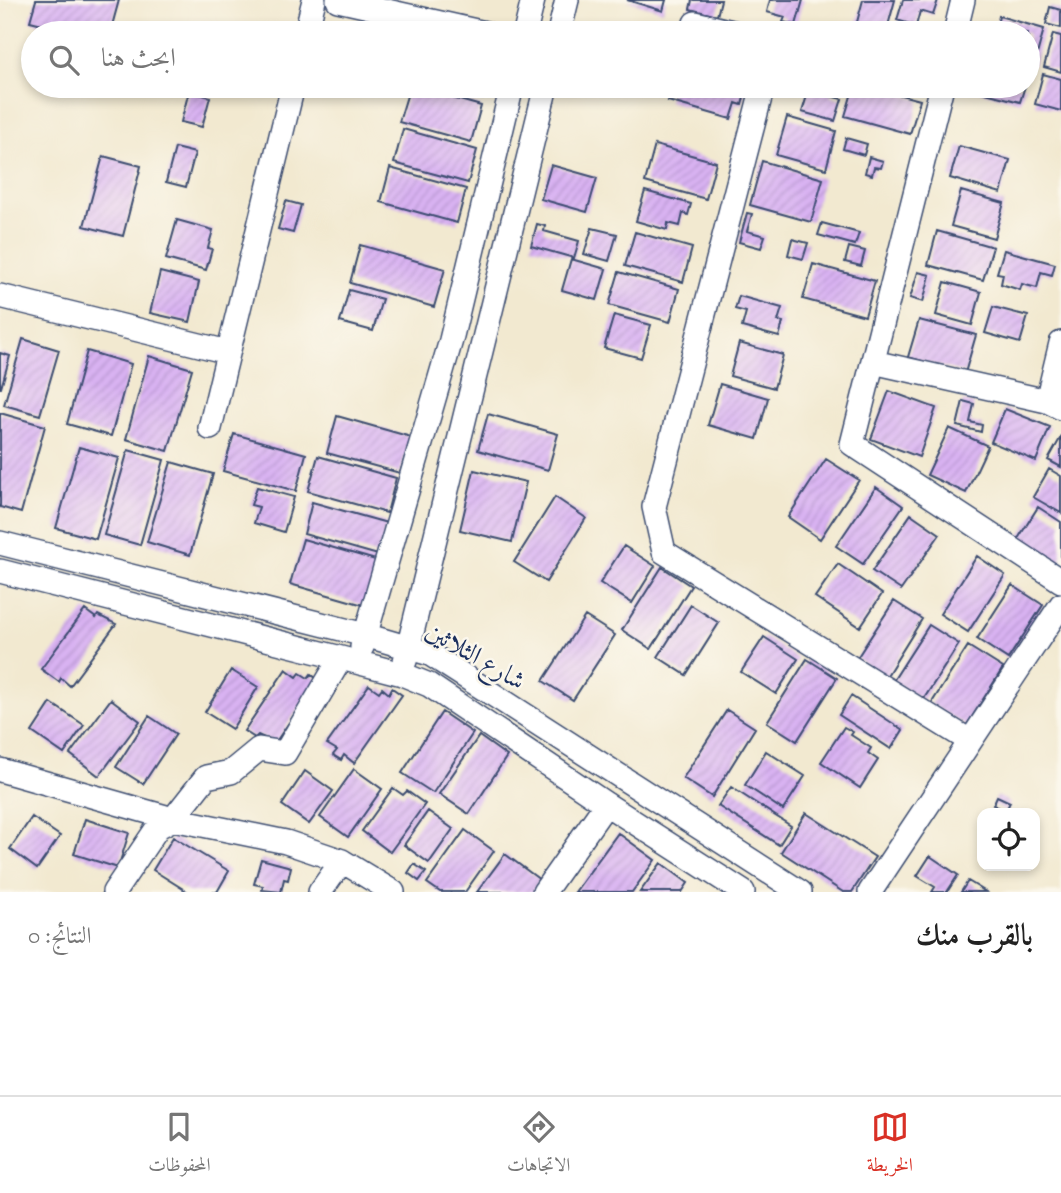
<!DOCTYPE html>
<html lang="ar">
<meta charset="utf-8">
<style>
body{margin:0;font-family:"Sorts Mill Goudy",Amiri,serif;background:#f6f6f6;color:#222;direction:rtl}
.controls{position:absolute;right:21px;bottom:21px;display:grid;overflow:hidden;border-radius:14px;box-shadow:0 4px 10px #0003}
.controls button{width:63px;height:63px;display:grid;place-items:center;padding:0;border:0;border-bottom:2px solid #e0e0e0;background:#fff;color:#222;font:35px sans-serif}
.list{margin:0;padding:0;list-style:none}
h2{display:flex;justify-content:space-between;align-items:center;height:91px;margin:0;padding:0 28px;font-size:30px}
h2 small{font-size:23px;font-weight:400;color:#767676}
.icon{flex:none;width:38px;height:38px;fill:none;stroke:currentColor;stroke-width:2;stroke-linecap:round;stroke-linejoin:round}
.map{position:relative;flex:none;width:1061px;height:892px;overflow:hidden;direction:ltr}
.search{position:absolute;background:#fff;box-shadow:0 4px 10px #0003;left:21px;right:21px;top:21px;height:77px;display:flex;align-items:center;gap:18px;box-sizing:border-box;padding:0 24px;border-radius:38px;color:#767676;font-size:26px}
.sheet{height:203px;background:#fff}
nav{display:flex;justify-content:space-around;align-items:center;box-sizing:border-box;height:98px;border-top:2px solid #e0e0e0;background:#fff;font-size:19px;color:#767676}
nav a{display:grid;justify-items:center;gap:4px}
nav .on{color:#d93025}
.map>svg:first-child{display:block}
</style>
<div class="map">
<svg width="1061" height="892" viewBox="0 0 1061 892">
<defs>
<pattern id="building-hatch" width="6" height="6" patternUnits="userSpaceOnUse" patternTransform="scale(1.75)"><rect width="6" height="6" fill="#d9b2f2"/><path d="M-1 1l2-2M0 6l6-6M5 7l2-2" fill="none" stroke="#ba99d2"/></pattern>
</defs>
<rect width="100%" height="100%" fill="#fbf7ec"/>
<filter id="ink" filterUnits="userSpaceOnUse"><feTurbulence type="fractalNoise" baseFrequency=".0143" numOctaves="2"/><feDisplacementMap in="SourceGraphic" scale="14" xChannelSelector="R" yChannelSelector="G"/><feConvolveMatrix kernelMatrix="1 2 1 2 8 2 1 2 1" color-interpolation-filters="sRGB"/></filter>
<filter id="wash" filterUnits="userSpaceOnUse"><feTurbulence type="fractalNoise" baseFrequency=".00686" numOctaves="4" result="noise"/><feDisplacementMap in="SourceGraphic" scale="28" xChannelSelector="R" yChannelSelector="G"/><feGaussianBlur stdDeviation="1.57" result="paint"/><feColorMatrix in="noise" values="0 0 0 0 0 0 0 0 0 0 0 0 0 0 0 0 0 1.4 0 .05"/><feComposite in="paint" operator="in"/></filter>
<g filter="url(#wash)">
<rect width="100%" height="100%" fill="#f2e9d0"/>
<g id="blocks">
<path fill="url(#building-hatch)" d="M36 0H119L110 33H79L30 21Z
M627 0H666L663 11Z
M692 0H721L717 16 690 9Z
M770 0H803L796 25 783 22 785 17 767 12Z
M863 0H895L886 33H854Z
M903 0H938L933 15 920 11 916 26 897 20Z
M1050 7 1061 10V28L1046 24Z
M999 16 1044 29 1034 65 1028 64V33H995Z
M1053 34 1061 36V72L1044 67Z
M1043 74 1061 79V111L1035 104Z
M410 86 481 106 471 142 399 122Z
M437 86H485L482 99Z
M673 86H747L742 105 736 103 731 119 668 101Z
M810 86H832L830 96 842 99 835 121 802 112Z
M854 86H867L920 100 910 134 845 116Z
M975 86H1025L1020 102 974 90Z
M189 91 210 97 202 127 181 122Z
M787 117 836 131 826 169 776 155Z
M403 129 477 150 468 183 394 163Z
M846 138 867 144 864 155 843 149Z
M655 145 716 162 706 199 645 182Z
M959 146 1010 160 1001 193 950 178Z
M175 148 195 153 186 187 166 182Z
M103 156 141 166 123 236 84 226Z
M869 157 883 161 881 168 874 167 872 175 865 173Z
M762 161 823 179 811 222 750 205Z
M551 165 597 178 587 212 541 199Z
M390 168 466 189 457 223 381 202Z
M645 191 691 204 688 215 683 213 680 226 668 223 667 230 636 221Z
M961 191 1004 203 994 238 951 226Z
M286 201 301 205 293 233 278 229Z
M747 213 752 214 747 231 765 236 761 248 739 242Z
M177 220 213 230 208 248 212 249 206 270 166 259Z
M822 223 859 233 855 245 818 235Z
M537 224 545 226 544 231 579 241 574 258 531 246Z
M592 228 617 234 609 261 584 254Z
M937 231 993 247 983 280 928 265Z
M635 232 692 248 683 282 625 266Z
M792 239 808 243 803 259 788 255Z
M360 245 445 269 434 307 350 283Z
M849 247 865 251 861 266 845 262Z
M1004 250 1055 264 1052 275 1041 272 1037 288 1022 284 1020 290 1001 284 1003 274 997 273Z
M571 259 606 269 597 300 562 290Z
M813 264 875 281 865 316 803 299Z
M160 272 199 282 190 322 150 313Z
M619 272 679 289 670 322 609 305Z
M918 272 930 275 923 302 910 298Z
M945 282 981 292 972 325 936 315Z
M349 290 382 299 373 331 340 322Z
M739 296 782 308 778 321 783 322 779 337 742 327 746 312 735 309Z
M993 307 1028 316 1020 343 985 333Z
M614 315 651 325 641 358 604 348Z
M919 320 976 335 965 373 908 357Z
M23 339 59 350 40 415 4 405Z
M739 343 783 355 774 388 730 376Z
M87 351 131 364 111 436 67 424Z
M0 353 10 356 1 388H0Z
M149 356 192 369 168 451 126 439Z
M720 384 768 398 757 439 708 425Z
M889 391 936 408 919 457 871 439Z
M963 401 974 404 970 422 982 425 981 432 957 426Z
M1005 409 1050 427 1036 461 991 442Z
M0 413 45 426 21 513 0 507Z
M488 414 558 434 548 470 478 450Z
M337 416 411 437 400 473 327 453Z
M949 428 988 446 966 493 927 475Z
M234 434 306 454 296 491 223 471Z
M1061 437V467L1048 460Z
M79 447 119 458 96 539 56 528Z
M128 450 164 460 140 545 104 535Z
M318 456 396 478 387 513 308 491Z
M826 459 859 480 820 539 788 517Z
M171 462 213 474 190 555 147 542Z
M1049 469 1061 476V513L1033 497Z
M474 470 526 482 512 542 460 530Z
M257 487 294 497 284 532 254 523 259 507 251 505Z
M876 487 903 506 863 564 836 546Z
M555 497 586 518 546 582 514 562Z
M312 502 387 523 378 555 304 534Z
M1038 507 1061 522V571L1016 542Z
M911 514 940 534 901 590 872 571Z
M303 539 379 561 367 606 290 584Z
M624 546 655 566 632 603 600 583Z
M977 556 1005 575 968 632 940 614Z
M838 564 882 594 860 627 815 597Z
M662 567 691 586 651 649 622 630Z
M1012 585 1043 605 1008 659 977 639Z
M894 601 922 619 886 677 857 658Z
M691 605 719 623 686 675 658 657Z
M85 610 96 618 98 615 116 624 70 686 61 678 59 682 41 669Z
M585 616 615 635 573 700 543 681Z
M929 625 959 644 923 700 893 681Z
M764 637 798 659 776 694 741 672Z
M968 646 1003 668 966 726 931 704Z
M807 659 837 678 797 741 767 722Z
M286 669 297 677 300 673 308 678 311 674 318 680 275 743 258 735 255 738 244 731Z
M231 670 258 687 232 729 205 712Z
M369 685 379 692 382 688 389 694 392 688 402 695 354 763 344 755 341 760 333 755 337 750 327 744Z
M851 696 903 730 891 749 839 715Z
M111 699 140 721 99 776 70 754Z
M51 703 84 725 64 754 32 732Z
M727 710 755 728 712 797 683 778Z
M442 712 473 733 433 793 402 773Z
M149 716 176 734 143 784 116 767Z
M844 727 853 732 851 735 871 748 868 753 878 760 860 788 821 762Z
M479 736 507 756 469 814 439 794Z
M766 751 805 776 783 810 745 785Z
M354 769 382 789 348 837 320 817Z
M305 771 333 791 309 824 282 805Z
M731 787 791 826 779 845 718 806Z
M393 788 403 795 407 791 425 804 390 852 362 831Z
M997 796 1010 802 1006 811 993 805Z
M428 811 453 829 429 863 404 845Z
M806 813 875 857 852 892H843L781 852Z
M32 817 60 836 37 869 10 849Z
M85 819 129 833 118 868 74 854Z
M465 830 494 851 465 892H440L427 883Z
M618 833 655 860 632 892H575Z
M173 837 229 871 217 892H188L153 870Z
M505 854 540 880 532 892H477Z
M930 856 958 875 947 892H932L935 887 917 876Z
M261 859 291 867 288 880 284 879 281 892 262 890 263 886 254 884Z
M661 863 688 883 682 892H640Z
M414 864 426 872 419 881 408 873Z
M968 881 986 892H961Z"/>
</g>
</g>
<g filter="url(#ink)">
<use href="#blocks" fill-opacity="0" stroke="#3b4b6f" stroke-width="2"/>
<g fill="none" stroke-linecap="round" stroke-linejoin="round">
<defs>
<path id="street" d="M338 0 485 33
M695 23 736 33
M306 33 314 0
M525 33 533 0
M559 33 567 0
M955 33 963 0
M763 86 654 507 664 552 970 741
M942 86 852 444 1061 581
M0 296 228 352
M873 362 1047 401 1061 408
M1047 401 1061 343
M210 428 293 86
M0 543 365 635 430 654 800 892
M0 571 341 658 402 674 429 685 606 804 743 892
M362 647 451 340 512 86
M405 661 546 86
M0 770 173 819 206 777 231 772 259 749 285 753 341 658
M114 892 158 827 173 819 286 842 342 861 393 892
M320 892 342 861
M544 892 606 804
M870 892 1061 605"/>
</defs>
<use href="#street" stroke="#3b4b6f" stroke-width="26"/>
<use href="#street" stroke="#fff" stroke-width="23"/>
</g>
</g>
<g text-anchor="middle" stroke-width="5" stroke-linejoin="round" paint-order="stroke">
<g font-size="26" fill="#1b2f5e" stroke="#fbf7ec">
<text transform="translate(476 655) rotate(30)" y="9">شارع الثلاثين</text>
</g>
</g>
</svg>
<div class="controls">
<button><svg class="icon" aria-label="locate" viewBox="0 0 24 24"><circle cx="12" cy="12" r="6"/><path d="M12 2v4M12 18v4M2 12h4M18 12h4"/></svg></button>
</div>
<div class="search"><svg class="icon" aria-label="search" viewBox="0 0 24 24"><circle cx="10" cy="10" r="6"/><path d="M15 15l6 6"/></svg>ابحث هنا</div>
</div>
<section class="sheet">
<h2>بالقرب منك<small>النتائج: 0</small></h2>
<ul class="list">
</ul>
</section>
<nav>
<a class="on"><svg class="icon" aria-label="map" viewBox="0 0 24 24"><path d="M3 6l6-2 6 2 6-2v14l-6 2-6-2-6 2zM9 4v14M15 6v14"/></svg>الخريطة</a>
<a><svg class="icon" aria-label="directions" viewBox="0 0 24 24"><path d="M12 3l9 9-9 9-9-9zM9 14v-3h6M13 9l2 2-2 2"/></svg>الاتجاهات</a>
<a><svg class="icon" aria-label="saved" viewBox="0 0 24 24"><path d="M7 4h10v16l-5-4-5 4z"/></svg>المحفوظات</a>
</nav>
